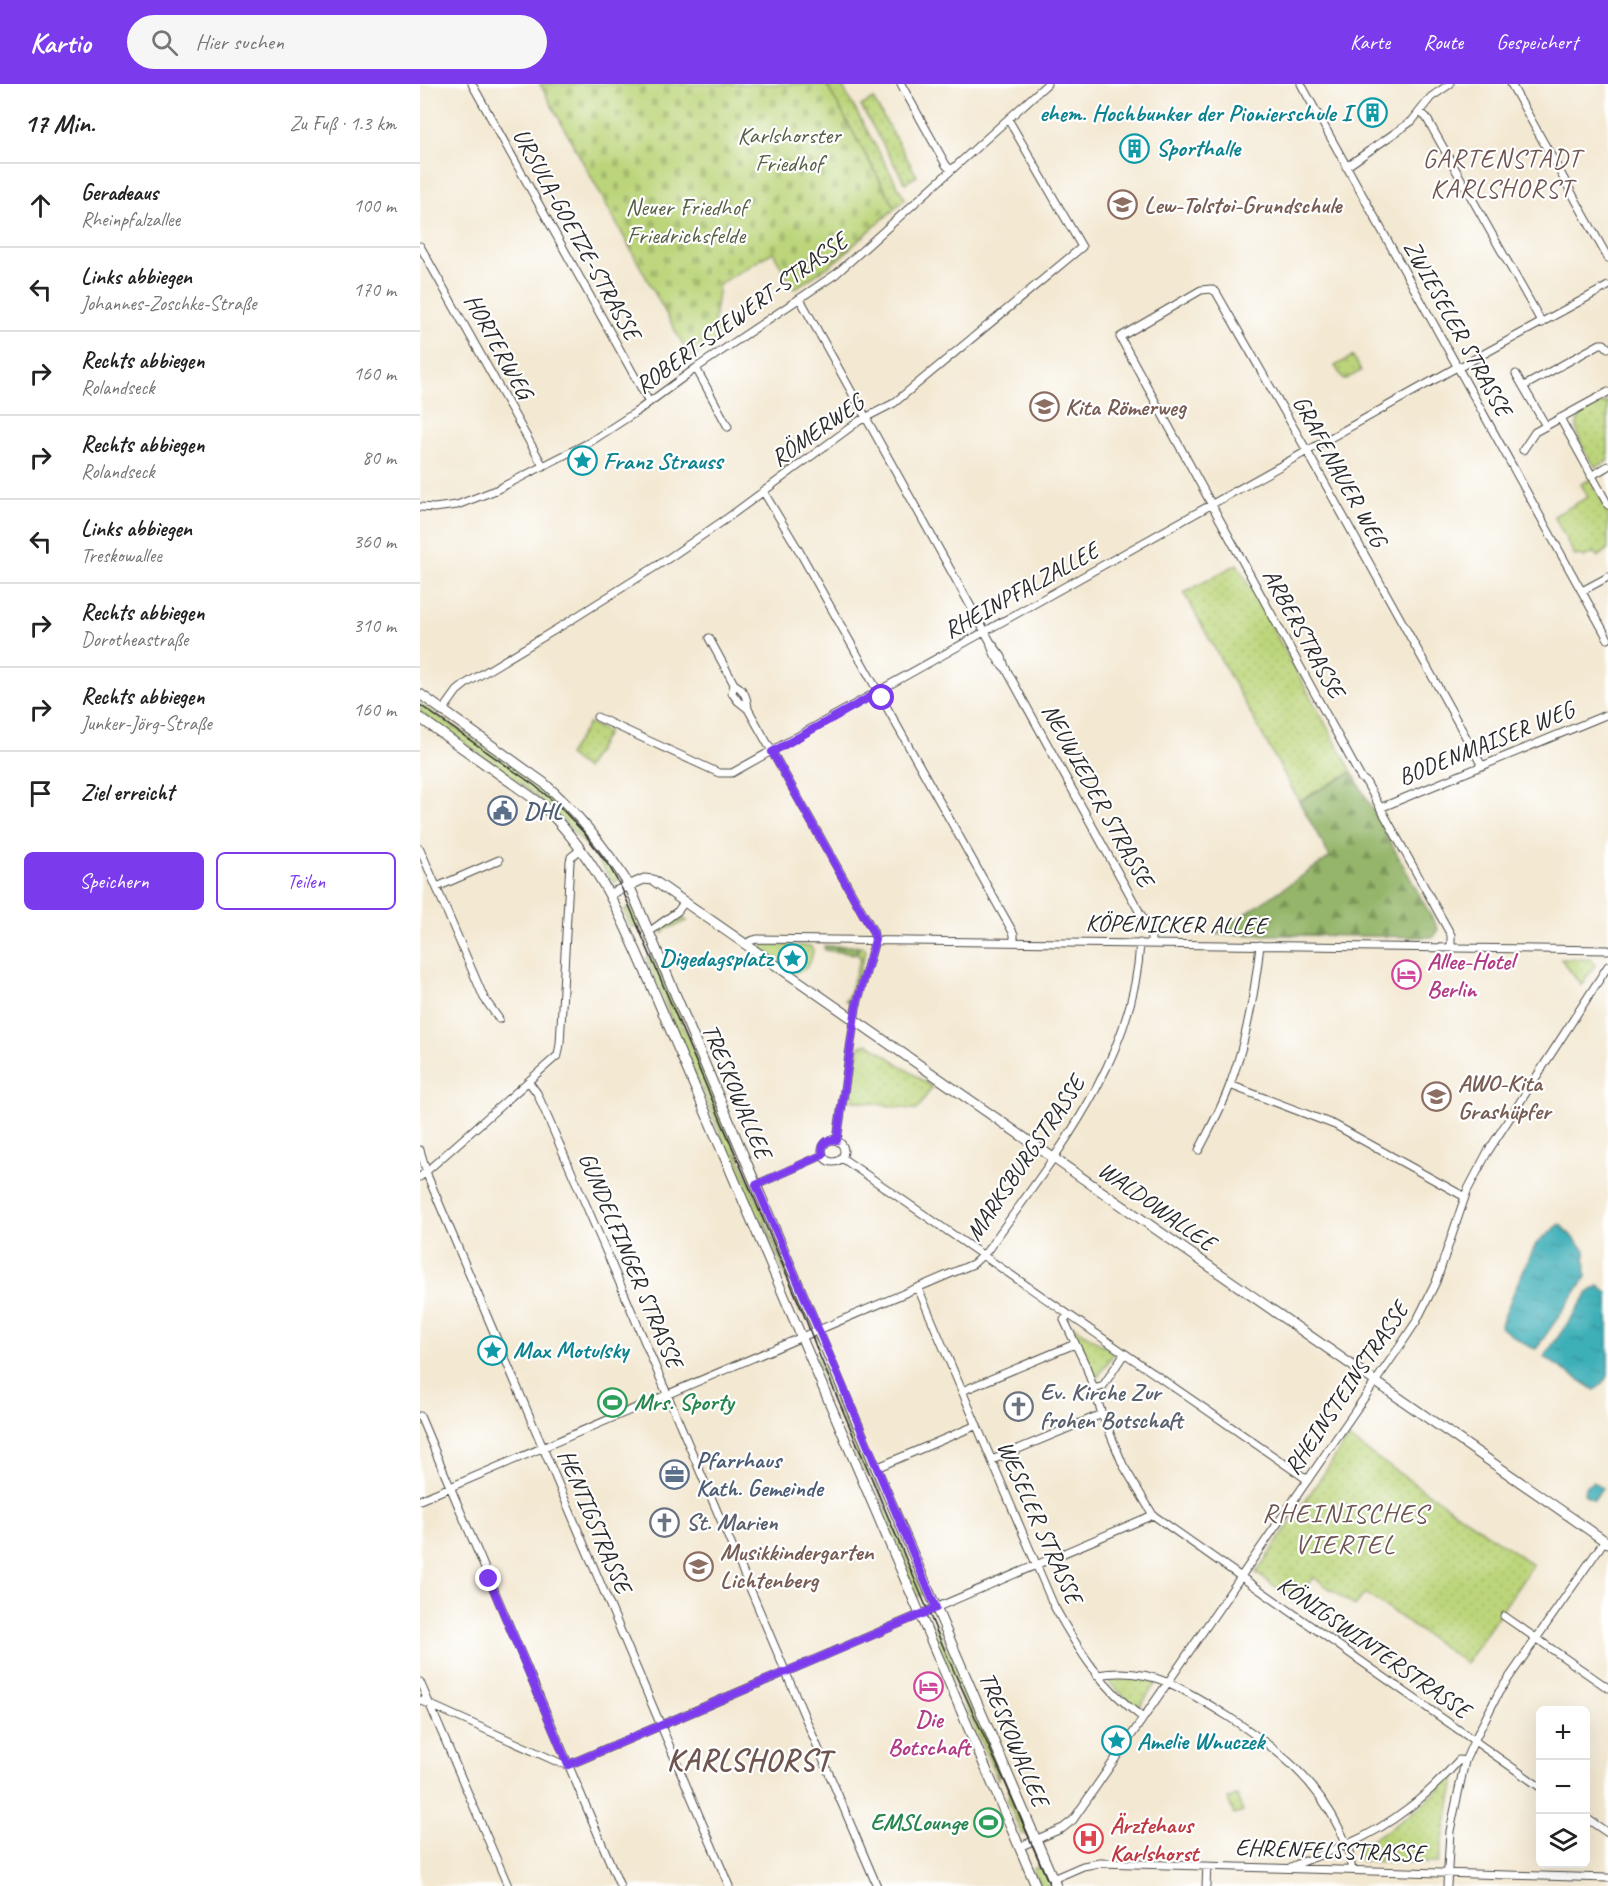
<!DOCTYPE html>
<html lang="de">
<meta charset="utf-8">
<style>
body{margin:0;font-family:Caveat,sans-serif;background:#f6f6f6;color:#222}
.controls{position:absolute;right:18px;bottom:18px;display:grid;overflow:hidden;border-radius:9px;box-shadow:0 6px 24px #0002}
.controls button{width:54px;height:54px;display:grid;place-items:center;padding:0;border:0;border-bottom:2px solid #e0e0e0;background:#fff;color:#222;font:30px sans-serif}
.stop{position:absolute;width:18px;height:18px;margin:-14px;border:4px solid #7c3aed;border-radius:50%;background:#fff}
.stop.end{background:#7c3aed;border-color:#fff;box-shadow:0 2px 6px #0008}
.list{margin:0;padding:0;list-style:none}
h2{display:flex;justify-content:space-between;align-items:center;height:78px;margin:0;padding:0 24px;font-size:26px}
h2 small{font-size:20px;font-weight:400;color:#767676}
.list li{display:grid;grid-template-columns:39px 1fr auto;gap:18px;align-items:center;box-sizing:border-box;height:84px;padding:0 24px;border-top:2px solid #e0e0e0}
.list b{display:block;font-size:22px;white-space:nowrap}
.list p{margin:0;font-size:20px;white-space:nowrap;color:#767676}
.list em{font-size:20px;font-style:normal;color:#767676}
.actions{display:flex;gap:12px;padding:18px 24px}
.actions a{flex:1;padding:14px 0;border:2px solid #7c3aed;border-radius:9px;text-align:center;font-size:21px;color:#7c3aed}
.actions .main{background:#7c3aed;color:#fff}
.icon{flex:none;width:33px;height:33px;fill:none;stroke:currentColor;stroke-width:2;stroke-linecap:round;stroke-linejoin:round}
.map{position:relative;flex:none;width:1188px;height:1802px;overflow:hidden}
header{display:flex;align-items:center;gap:36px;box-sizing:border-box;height:84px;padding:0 30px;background:#7c3aed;color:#fff}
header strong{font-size:28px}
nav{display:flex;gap:33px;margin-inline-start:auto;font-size:21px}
.search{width:420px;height:54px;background:#f6f6f6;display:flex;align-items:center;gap:15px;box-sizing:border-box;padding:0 21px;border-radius:33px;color:#767676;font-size:22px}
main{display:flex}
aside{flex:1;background:#fff}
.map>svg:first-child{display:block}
</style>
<header>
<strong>Kartio</strong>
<div class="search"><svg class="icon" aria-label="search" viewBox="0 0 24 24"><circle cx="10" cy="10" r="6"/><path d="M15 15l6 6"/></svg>Hier suchen</div>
<nav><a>Karte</a><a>Route</a><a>Gespeichert</a></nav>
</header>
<main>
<aside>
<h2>17 Min.<small>Zu Fuß · 1.3 km</small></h2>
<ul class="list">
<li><svg class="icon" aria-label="ahead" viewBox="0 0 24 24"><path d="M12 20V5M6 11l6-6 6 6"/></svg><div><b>Geradeaus</b><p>Rheinpfalzallee</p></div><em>100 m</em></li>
<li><svg class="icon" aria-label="left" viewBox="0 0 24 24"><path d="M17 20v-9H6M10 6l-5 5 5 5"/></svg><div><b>Links abbiegen</b><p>Johannes-Zoschke-Straße</p></div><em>170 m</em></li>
<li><svg class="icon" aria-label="right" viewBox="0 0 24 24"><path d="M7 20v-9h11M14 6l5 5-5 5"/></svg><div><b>Rechts abbiegen</b><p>Rolandseck</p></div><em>160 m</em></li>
<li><svg class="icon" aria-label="right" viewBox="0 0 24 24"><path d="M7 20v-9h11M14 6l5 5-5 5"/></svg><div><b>Rechts abbiegen</b><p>Rolandseck</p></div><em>80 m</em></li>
<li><svg class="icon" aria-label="left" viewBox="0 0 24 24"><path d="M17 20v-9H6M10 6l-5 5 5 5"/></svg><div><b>Links abbiegen</b><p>Treskowallee</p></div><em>360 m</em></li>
<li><svg class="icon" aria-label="right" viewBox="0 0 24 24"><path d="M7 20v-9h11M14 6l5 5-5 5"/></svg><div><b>Rechts abbiegen</b><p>Dorotheastraße</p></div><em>310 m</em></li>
<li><svg class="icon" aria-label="right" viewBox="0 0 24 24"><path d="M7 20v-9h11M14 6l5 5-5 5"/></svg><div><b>Rechts abbiegen</b><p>Junker-Jörg-Straße</p></div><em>160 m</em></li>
<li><svg class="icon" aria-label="arrive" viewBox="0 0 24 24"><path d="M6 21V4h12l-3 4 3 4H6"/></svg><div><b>Ziel erreicht</b></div></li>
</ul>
<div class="actions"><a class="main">Speichern</a><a>Teilen</a></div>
</aside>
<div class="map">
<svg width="1188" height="1802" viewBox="0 0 1188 1802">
<defs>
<pattern id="green-dots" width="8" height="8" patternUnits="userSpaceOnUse" patternTransform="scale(1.5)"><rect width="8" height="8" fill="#bcd57a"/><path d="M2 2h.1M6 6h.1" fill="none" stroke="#a2b76a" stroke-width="1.8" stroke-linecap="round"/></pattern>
<pattern id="forest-firs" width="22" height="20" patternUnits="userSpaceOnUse" patternTransform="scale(1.5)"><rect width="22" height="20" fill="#95b66a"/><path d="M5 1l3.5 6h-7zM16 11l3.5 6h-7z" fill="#7a9457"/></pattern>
<pattern id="cemetery-stones" width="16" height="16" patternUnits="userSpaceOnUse" patternTransform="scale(1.5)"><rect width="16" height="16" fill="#bcd57a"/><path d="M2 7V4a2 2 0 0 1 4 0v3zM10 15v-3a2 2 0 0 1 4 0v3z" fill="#a2b76a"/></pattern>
<pattern id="water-ripples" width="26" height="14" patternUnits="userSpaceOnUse" patternTransform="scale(1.5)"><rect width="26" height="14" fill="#3eafb7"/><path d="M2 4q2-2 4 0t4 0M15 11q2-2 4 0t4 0" fill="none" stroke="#348f95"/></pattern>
</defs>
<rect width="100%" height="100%" fill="#fff"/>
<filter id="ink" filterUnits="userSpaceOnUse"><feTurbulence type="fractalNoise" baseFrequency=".0167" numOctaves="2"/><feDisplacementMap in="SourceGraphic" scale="12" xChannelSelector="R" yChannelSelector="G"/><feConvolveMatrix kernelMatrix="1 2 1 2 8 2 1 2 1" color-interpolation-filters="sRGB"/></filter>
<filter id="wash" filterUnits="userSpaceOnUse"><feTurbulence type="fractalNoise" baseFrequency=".008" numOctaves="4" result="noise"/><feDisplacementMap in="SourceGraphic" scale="24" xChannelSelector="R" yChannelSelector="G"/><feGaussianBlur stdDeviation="1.35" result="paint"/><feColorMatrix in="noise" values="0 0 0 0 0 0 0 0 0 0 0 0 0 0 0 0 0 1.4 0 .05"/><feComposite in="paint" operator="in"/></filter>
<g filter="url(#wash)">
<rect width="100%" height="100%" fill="#f3e8d1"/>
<path fill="url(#green-dots)" stroke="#748052" stroke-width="1.5" d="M406 0H421L485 115 419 174 427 117 461 98Z
M453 15 497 92 485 99 441 22Z
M933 272 941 287 924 296 915 282Z
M1188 317V377L1176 383C1166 371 1148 344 1162 330 1167 325 1176 322 1183 318L1184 320Z
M1170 395 1188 428V465L1177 473 1175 468 1164 473 1160 471 1155 472 1134 432 1168 413 1161 400Z
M817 480 932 688 879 717 764 509Z
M0 620C65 664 137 703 182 769 188 778 196 786 200 796L193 799C147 723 72 679 0 629Z
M169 639 188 648 166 685 148 671Z
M213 822 222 844 211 843 204 826Z
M259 831 267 837 246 845 243 849 241 847 245 841Z
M343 861 390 862 393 866C391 879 389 886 375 888L341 865Z
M440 862 444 863 446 866 430 919 425 916 428 913 441 873 437 871Z
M233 871 384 1227 381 1229 343 1137 338 1139 226 874Z
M1141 875H1172L1175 881 1161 901Z
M448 959 512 1003 497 1026 431 1016 439 963Z
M652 1241 694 1269 677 1294 674 1292 651 1243Z
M398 1273 431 1352 436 1351 503 1510 496 1513 460 1428 466 1426 450 1387 446 1388V1393L395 1274Z
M928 1354 1113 1481 1046 1579 945 1509 935 1522 893 1493 876 1517 836 1489Z
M517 1542 578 1678V1696L510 1545Z
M692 1592 718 1593 736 1599 718 1625 690 1599 689 1594Z
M1037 1687 1018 1779 941 1777 936 1763C979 1742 1004 1722 1037 1687Z
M589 1702 610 1750 607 1752 605 1749 602 1750 588 1718Z
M817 1712 823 1728 814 1731 808 1715Z
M622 1781 632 1802H620L613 1785Z"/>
<path fill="url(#forest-firs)" stroke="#60704a" stroke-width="1.5" d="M932 688 1018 845 1014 853 796 850 910 773 879 717Z
M404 862H438L435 870 405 866Z"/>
<path fill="url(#cemetery-stones)" stroke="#748052" stroke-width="1.5" d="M120 0H406L475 124 411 181 374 205 353 168 299 200 294 238 305 252 271 275Z"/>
<path fill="url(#water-ripples)" stroke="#346d71" stroke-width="1.5" d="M1140 1140 1165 1166 1166 1193 1116 1265 1108 1262 1080 1243 1097 1200 1116 1160Z
M1179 1202 1188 1209V1292L1178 1304 1175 1306 1124 1273 1169 1208Z
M1173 1398 1182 1404 1174 1416 1164 1410 1165 1403Z"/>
</g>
<g filter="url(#ink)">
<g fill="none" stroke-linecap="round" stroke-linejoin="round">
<defs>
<path id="street" d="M52 0 229 318
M481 0 526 81 531 86
M881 0 1188 555
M1091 0 1188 174
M1000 28 1006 33 1122 239
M926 83 992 37 1011 13 1030 0
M0 162 123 382
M380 215 570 557 582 573 585 583 731 849V859
M276 284 308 343
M1038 284 1188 202
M1096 290 1126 342
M1104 302 1180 260H1184L1188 264
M1140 334 1188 421
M1103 366 1115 348 1188 308
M1171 392 1188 382
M343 407 378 465 594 850V857
M0 423 14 424 37 421 76 406 170 358 216 328 276 284 416 190 627 0
M1162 507 1188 493
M289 554 314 600C325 606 327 614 328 625L453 847 455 856
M570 557C572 568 576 575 584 583
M314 600 312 609 318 617 328 625
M22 628 37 607 47 599 148 538 246 476 306 435 439 337 474 319 662 163 588 35
M177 633 299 689H312L1037 283
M960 724 1188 630
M0 765 64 914 79 935
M17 803 79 776
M229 848 258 827 265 817
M327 861 330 857 337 855 1188 866
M1031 864V851L946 698 941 694C860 547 781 400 700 253L781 206 791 205 796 208 887 367 1062 682
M109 998 117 1009 183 1160 457 1802
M810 1001 915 1041 1045 1113
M402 1067a11 11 0 1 1 22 0a11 11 0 1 1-22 0Z
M417 1056 436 923 455 856
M0 1066 8 1093 309 1802
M779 1066C790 1044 803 1022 811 998 827 954 835 908 840 861
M422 1074 888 1396
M0 1093 138 971 140 960 150 777 151 773 161 765
M336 1101 403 1071
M498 1204 634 1522C659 1567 681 1603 723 1634
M648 1231 644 1236 666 1282 682 1330 703 1381 733 1431 1120 1703
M674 1305 683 1302 704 1270
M542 1307 655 1260
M0 1332 200 1802
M572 1376 682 1330
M456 1384 557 1341
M0 1416 553 1180 567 1167C633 1074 714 978 720 859
M1084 1532 1188 1604
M677 1591C701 1587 726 1589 749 1599 769 1608 790 1621 809 1633 856 1664 895 1694 920 1746 926 1759 932 1772 931 1786
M0 1598 88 1802
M0 1616 140 1679 148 1681 733 1431
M1166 1734 1188 1749
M599 1763 643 1744 653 1736 980 1262 996 1238 1016 1198 1047 1107 1067 1069 1188 882
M871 1783C890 1774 909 1768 928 1760 970 1742 1009 1711 1039 1676L1045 1677
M633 1795 663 1782 680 1779 1188 1794
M786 1802 787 1782
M1027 1802 1030 1747 1045 1677 1054 1657 1079 1608 1185 1456"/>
<path id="secondary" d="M0 610 124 699C158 729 185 763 209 801L456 1384 636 1802
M0 634 120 719C181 777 205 841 238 917L616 1802
M190 810 224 795 233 796 1188 1459"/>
</defs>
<use href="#street" stroke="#494744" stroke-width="9"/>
<use href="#secondary" stroke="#494744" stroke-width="11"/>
<use href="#street" stroke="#fff" stroke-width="7"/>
<use href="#secondary" stroke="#fff" stroke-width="9"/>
<path stroke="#2b2b2b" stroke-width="1.5" d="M0 621 114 701 139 722 164 749 189 782 202 805 384 1231 398 1268 528 1574 584 1696 630 1802"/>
</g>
</g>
<g fill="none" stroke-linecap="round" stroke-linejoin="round" filter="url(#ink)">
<path stroke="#7c3aed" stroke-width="8" d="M69 1495 148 1681 516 1524 409 1270 336 1101 403 1071C400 1061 407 1054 417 1056L436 923 455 856 453 848 352 668 459 608 462 614"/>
</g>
<defs>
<symbol id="building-ring" viewBox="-11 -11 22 22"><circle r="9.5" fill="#fff" stroke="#0f9aa8" stroke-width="1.5"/><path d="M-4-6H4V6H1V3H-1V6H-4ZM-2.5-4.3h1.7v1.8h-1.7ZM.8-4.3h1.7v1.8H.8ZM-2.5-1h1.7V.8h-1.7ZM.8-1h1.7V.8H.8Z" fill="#0f9aa8"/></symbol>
<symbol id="school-ring" viewBox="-11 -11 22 22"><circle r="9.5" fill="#fff" stroke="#8d6e63" stroke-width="1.5"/><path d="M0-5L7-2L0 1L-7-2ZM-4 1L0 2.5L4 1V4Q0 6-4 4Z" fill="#8d6e63"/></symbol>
<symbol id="sight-ring" viewBox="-11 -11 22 22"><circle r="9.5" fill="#fff" stroke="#0f9aa8" stroke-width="1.5"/><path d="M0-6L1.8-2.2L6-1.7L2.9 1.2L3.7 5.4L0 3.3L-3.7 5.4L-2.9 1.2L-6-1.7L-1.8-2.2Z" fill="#0f9aa8"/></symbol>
<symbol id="civic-ring" viewBox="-11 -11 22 22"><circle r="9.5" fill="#fff" stroke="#5c6f8a" stroke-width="1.5"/><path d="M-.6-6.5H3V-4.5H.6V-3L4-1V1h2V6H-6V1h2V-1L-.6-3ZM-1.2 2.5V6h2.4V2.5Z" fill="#5c6f8a"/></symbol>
<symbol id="hotel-ring" viewBox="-11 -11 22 22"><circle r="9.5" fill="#fff" stroke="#d1479c" stroke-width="1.5"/><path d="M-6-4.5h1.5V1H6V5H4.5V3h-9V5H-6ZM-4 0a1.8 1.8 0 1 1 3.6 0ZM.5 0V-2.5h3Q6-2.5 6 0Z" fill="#d1479c"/></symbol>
<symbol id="stadium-ring" viewBox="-11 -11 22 22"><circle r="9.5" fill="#fff" stroke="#2e9e5b" stroke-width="1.5"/><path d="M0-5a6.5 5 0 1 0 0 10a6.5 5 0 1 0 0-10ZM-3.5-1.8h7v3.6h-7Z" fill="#2e9e5b"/></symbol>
<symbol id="church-ring" viewBox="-11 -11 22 22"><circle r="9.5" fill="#fff" stroke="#6b7280" stroke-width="1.5"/><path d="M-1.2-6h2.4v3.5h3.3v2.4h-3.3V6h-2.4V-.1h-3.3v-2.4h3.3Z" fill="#6b7280"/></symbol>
<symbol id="office-ring" viewBox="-11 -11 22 22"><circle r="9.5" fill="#fff" stroke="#5c6f8a" stroke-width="1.5"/><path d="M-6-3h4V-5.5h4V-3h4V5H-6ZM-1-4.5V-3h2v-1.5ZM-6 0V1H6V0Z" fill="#5c6f8a"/></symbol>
<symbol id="hospital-ring" viewBox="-11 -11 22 22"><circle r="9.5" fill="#fff" stroke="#e0444e" stroke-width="1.5"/><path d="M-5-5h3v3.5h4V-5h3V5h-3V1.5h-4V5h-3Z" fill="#e0444e"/></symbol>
</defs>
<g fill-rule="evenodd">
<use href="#building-ring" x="936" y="12" width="33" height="33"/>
<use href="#building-ring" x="698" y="48" width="33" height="33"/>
<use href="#school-ring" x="686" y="104" width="33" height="33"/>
<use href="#school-ring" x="608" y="306" width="33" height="33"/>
<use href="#sight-ring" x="146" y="360" width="33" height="33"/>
<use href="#civic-ring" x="66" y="710" width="33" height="33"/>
<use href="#sight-ring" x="356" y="858" width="33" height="33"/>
<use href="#hotel-ring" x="970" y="874" width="33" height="33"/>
<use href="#school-ring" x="1000" y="996" width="33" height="33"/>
<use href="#sight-ring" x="56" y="1250" width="33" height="33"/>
<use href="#stadium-ring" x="176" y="1302" width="33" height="33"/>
<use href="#church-ring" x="582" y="1306" width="33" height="33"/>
<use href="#office-ring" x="238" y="1374" width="33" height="33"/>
<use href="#church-ring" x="228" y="1422" width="33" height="33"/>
<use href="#school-ring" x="262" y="1466" width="33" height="33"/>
<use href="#hotel-ring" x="492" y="1586" width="33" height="33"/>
<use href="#sight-ring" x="680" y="1640" width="33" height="33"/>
<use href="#stadium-ring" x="552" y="1722" width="33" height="33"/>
<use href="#hospital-ring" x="652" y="1738" width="33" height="33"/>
</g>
<g text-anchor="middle" stroke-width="4.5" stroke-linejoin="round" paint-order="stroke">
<g font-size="24" font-weight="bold" fill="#0d838f" stroke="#fff" text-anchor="start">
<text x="931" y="37" text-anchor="end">ehem. Hochbunker der Pionierschule I</text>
<text x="736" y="72">Sporthalle</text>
<text x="183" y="385">Franz Strauss</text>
<text x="352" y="882" text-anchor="end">Digedagsplatz</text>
<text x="93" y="1274">Max Motulsky</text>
<text x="717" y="1665">Amelie Wnuczek</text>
</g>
<g font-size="24" fill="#565e43" stroke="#fff">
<text x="369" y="59">Karlshorster<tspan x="369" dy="28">Friedhof</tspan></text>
<text x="266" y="131">Neuer Friedhof<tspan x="266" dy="28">Friedrichsfelde</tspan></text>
</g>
<g font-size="24" font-weight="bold" fill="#785e54" stroke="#fff" text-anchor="start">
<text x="724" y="129">Lew-Tolstoi-Grundschule</text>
<text x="645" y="331">Kita Römerweg</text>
<text x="1038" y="1007">AWO-Kita<tspan x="1038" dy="28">Grashüpfer</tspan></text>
<text x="300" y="1476">Musikkindergarten<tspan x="300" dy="28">Lichtenberg</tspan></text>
</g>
<g font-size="24" fill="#2b2b2b" stroke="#fff">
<text transform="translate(157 150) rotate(61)" y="8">URSULA-GOETZE-STRASSE</text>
<text transform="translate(321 229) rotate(-36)" y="8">ROBERT-SIEWERT-STRASSE</text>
<text transform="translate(1038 244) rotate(61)" y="8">ZWIESELER STRASSE</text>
<text transform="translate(79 262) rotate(61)" y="8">HORTERWEG</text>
<text transform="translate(397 346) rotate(-35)" y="8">RÖMERWEG</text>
<text transform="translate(920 387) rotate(61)" y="8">GRAFENAUER WEG</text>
<text transform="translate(601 506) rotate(-29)" y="8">RHEINPFALZALLEE</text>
<text transform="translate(884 549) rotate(61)" y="8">ARBERSTRASSE</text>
<text transform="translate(1066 659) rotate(-22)" y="8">BODENMAISER WEG</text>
<text transform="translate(678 711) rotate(61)" y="8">NEUWIEDER STRASSE</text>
<text transform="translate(756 840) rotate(1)" y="8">KÖPENICKER ALLEE</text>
<text transform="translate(317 1007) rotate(67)" y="8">TRESKOWALLEE</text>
<text transform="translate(605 1074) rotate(-56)" y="8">MARKSBURGSTRASSE</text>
<text transform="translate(737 1122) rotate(35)" y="8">WALDOWALLEE</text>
<text transform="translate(211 1176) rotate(67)" y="8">GUNDELFINGER STRASSE</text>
<text transform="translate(926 1304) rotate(-56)" y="8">RHEINSTEINSTRASSE</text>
<text transform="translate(175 1437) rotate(67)" y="8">HENTIGSTRASSE</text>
<text transform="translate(620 1438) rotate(66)" y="8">WESELER STRASSE</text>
<text transform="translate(954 1563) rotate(35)" y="8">KÖNIGSWINTERSTRASSE</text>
<text transform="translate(594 1655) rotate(67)" y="8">TRESKOWALLEE</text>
<text transform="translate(910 1766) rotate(2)" y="8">EHRENFELSSTRASSE</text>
</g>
<g font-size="24" font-weight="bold" fill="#4e5e75" stroke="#fff" text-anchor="start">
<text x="104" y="735">DHL</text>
<text x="276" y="1384">Pfarrhaus<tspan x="276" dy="28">Kath. Gemeinde</tspan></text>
</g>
<g font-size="24" font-weight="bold" fill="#b23c85" stroke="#fff" text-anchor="start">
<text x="1007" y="885">Allee-Hotel<tspan x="1007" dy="28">Berlin</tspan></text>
<text x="509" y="1643" text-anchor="middle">Die<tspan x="509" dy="28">Botschaft</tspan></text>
</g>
<g font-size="24" font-weight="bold" fill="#5b616d" stroke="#fff" text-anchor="start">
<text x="620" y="1316">Ev. Kirche Zur<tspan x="620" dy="28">frohen Botschaft</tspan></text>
<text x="266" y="1446">St. Marien</text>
</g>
<g font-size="24" font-weight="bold" fill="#27864d" stroke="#fff" text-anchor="start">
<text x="214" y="1326">Mrs. Sporty</text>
<text x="547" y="1746" text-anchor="end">EMSLounge</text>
</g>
<g font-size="24" font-weight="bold" fill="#be3a42" stroke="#fff" text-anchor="start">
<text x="690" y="1749">Ärztehaus<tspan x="690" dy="28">Karlshorst</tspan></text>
</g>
<g font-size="26" letter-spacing="1.5" fill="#6f5550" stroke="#fff">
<text x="1082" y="83">GARTENSTADT<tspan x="1082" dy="30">KARLSHORST</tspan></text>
</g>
<g font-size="27" letter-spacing="1.5" fill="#6f5550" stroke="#fff">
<text x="925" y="1438">RHEINISCHES<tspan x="925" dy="31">VIERTEL</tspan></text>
</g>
<g font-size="30" font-weight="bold" letter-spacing="1.5" fill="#6f5550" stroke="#fff">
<text x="329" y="1686">KARLSHORST</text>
</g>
</g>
</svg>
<div class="controls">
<button>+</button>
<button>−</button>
<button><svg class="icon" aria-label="layers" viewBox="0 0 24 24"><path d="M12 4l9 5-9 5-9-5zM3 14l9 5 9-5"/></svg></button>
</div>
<div class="stop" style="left:462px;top:614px"></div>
<div class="stop end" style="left:69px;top:1495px"></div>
</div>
</main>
